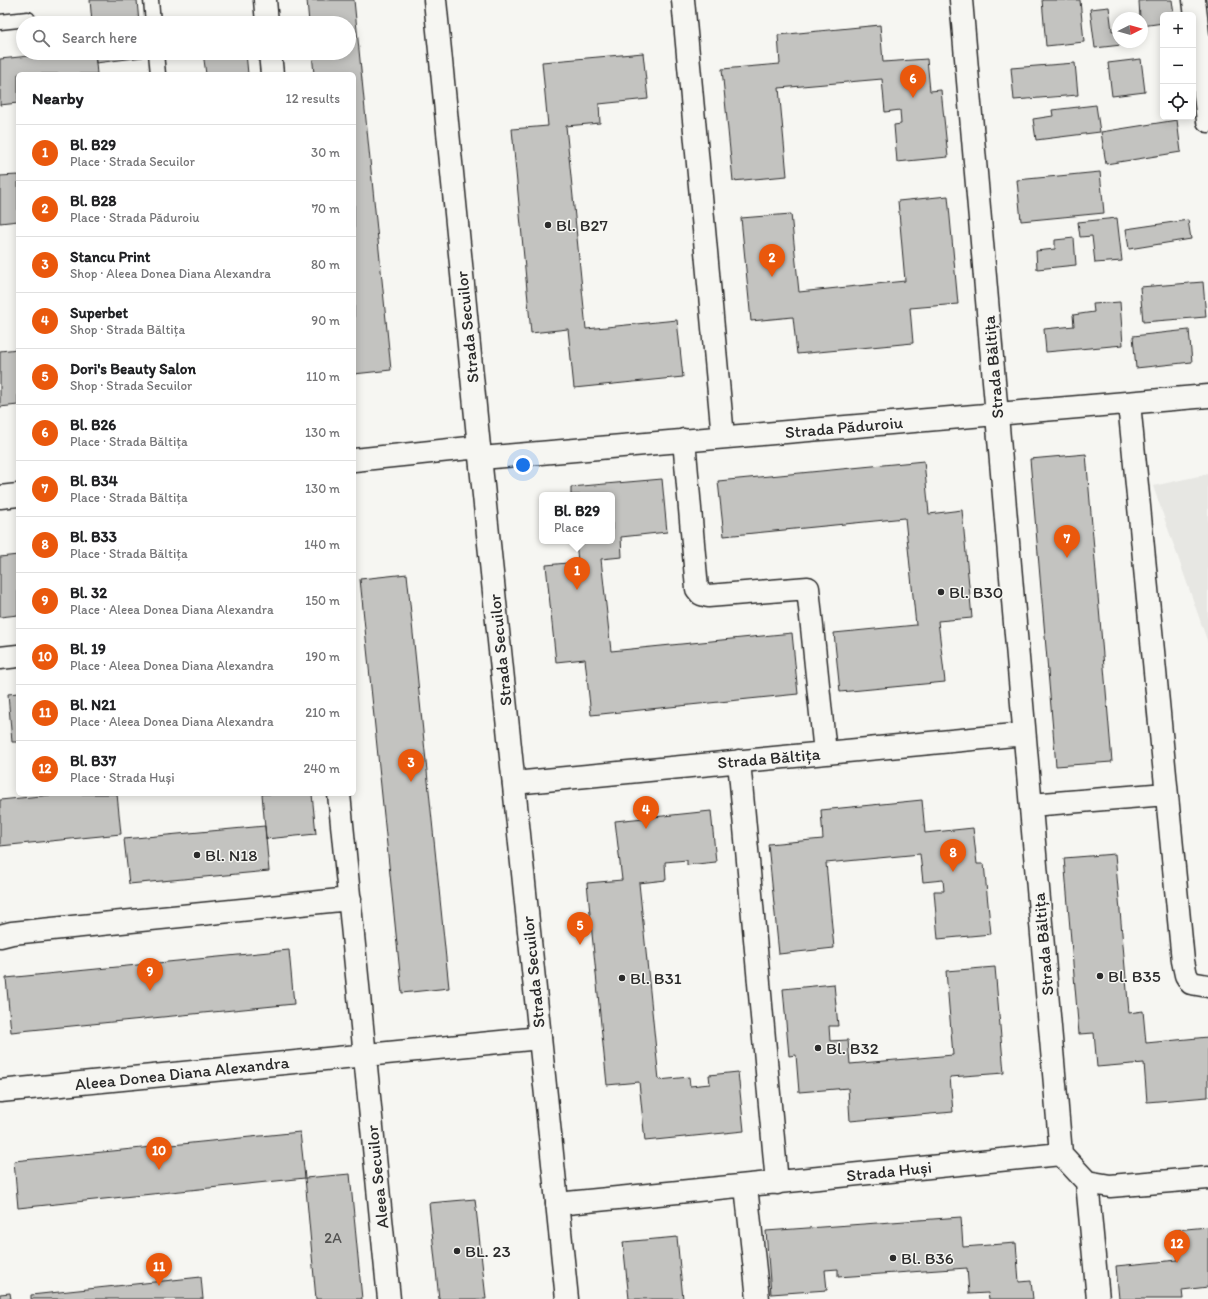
<!DOCTYPE html>
<meta charset="utf-8">
<style>
body{margin:0;font-family:Itim,sans-serif;background:#f2f2f2;color:#202124}
.controls{position:absolute;right:12px;top:12px;display:grid;overflow:hidden;border-radius:6px;box-shadow:0 2px 10px #0003}
.controls button{width:36px;height:36px;display:grid;place-items:center;padding:0;border:0;border-bottom:1px solid #e0e0e0;background:#fff;color:#202124;font:20px sans-serif}
.compass{position:absolute;left:1112px;top:12px;width:36px;height:36px;border-radius:50%;background:#fff;box-shadow:0 2px 10px #0003;rotate:85deg}
.you{position:absolute;left:523px;top:465px;width:14px;height:14px;margin:-10px;border:3px solid #fff;border-radius:50%;background:#1a73e8;box-shadow:0 0 0 6px #1a73e833}
.badge{display:grid;place-items:center;width:26px;height:26px;border-radius:50%;background:#ea580c;color:#fff;font-size:13px;font-weight:700}
.pin{position:absolute;translate:-50% -33px;filter:drop-shadow(0 1px 2px #0008)}
.pin::after{content:'';position:absolute;top:21px;width:14px;height:12px;background:inherit;clip-path:polygon(0 0,100% 0,50% 100%)}
.popup{position:absolute;left:539px;top:492px;width:76px;height:52px;box-sizing:border-box;display:grid;place-content:center;border-radius:6px;background:#fff;filter:drop-shadow(0 1px 3px #0005);font-size:13px;white-space:nowrap;color:#757577}
.popup b{font-size:15px;color:#202124}
.popup::after{content:'';position:absolute;left:50%;top:100%;margin-left:-8px;border:8px solid transparent;border-top-color:#fff}
.list{margin:0;padding:0;list-style:none}
h2{display:flex;justify-content:space-between;align-items:center;height:52px;margin:0;padding:0 16px;font-size:17px}
h2 small{font-size:13px;font-weight:400;color:#757577}
.list li{display:grid;grid-template-columns:26px 1fr auto;gap:12px;align-items:center;box-sizing:border-box;height:56px;padding:0 16px;border-top:1px solid #e0e0e0}
.list b{display:block;font-size:15px;white-space:nowrap}
.list p{margin:0;font-size:13px;white-space:nowrap;color:#757577}
.list em{font-size:13px;font-style:normal;color:#757577}
.icon{flex:none;width:22px;height:22px;fill:none;stroke:currentColor;stroke-width:2;stroke-linecap:round;stroke-linejoin:round}
.map{position:relative;flex:none;width:1208px;height:1299px;overflow:hidden}
.search{position:absolute;background:#fff;box-shadow:0 2px 10px #0003;left:16px;top:16px;width:340px;height:44px;display:flex;align-items:center;gap:10px;box-sizing:border-box;padding:0 14px;border-radius:22px;color:#757577;font-size:15px}
.panel{position:absolute;background:#fff;box-shadow:0 2px 10px #0003;left:16px;top:72px;width:340px;height:724px;border-radius:6px}
.map>svg:first-child{display:block}
</style>
<div class="map">
<svg width="1208" height="1299" viewBox="0 0 1208 1299">
<rect width="100%" height="100%" fill="#f6f6f2"/>
<filter id="ink" filterUnits="userSpaceOnUse"><feTurbulence type="fractalNoise" baseFrequency=".025" numOctaves="2"/><feDisplacementMap in="SourceGraphic" scale="8" xChannelSelector="R" yChannelSelector="G"/><feConvolveMatrix kernelMatrix="1 2 1 2 8 2 1 2 1" color-interpolation-filters="sRGB"/></filter>
<g filter="url(#ink)">
<path fill="#e7e7e3" d="M1208 474V643L1153 486Z"/>
<path fill="#c3c3c0" stroke="#2b2b2b" d="M90 0H137L139 23H92Z
M307 0H354L391 370 354 374V74H314L312 53H349V23H309Z
M1042 0H1080L1084 42 1046 46Z
M1148 0H1172L1174 15H1163V23L1142 26V18H1140L1139 1Z
M1109 7 1112 31 1118 30V42H1130V44L1095 48 1090 9Z
M880 25 883 62 927 59 930 91 941 90 948 157 897 162 894 125 901 124 900 110 885 112 882 79 779 88 787 176 733 181 722 69 780 64 778 35Z
M59 53H95L97 74H18V103L0 105V59Z
M95 53H142L143 57 96 63Z
M203 53H246L248 74H206Z
M643 53 648 99 599 104 600 123 566 126 586 329 677 320 683 377 574 388 568 329 531 333 512 129 548 126 542 62Z
M1141 59 1145 92 1112 96 1108 63Z
M1075 63 1078 95 1014 100 1011 68Z
M1096 105 1100 132 1036 140 1033 119 1053 116 1052 110Z
M1177 120 1181 152 1106 164 1101 132Z
M1100 172 1104 213 1021 221 1017 180Z
M18 175V221L0 223V176Z
M948 196 958 304 910 308 913 343 797 354 793 317 751 321 741 218 791 214 799 292 905 281 898 201Z
M1117 218 1122 261 1095 263 1092 236 1080 237 1078 222Z
M1188 220 1191 239 1129 249 1126 229Z
M1074 238 1076 265 1037 269 1036 251 1055 249V240Z
M1203 282 1206 317 1143 322 1140 287Z
M1120 302 1123 345 1046 352 1044 329 1074 326 1073 315 1094 312 1093 304Z
M1189 330 1192 362 1136 368 1133 336Z
M18 349V405L0 407V351Z
M1086 454 1112 762 1056 766 1030 459Z
M924 461 929 514 962 510 972 618 938 621 945 682 840 692 834 633 916 625 905 518 724 536 718 481Z
M662 479 667 532 621 537 622 557 601 559 611 651 792 633 798 694 591 715 585 659 556 662 546 565 578 562 576 541H612V495H571V487Z
M18 555V615L0 617V557Z
M407 574 449 988 402 993 360 579Z
M18 693V742H12L8 694Z
M61 794H117L121 834 0 846V800Z
M262 794H312L316 834 266 839Z
M922 800 925 833 973 828 977 864H984L991 934 938 939 934 891H944L943 880 923 882 920 854 826 863 834 948 779 954 768 844 823 839 821 810Z
M711 811 716 862 687 865V860L665 862 666 880 639 883 659 1080 689 1077 690 1086 710 1084 709 1075 738 1072 744 1131 645 1141 639 1082 607 1085 587 883 622 880 615 821Z
M265 826 269 871 129 884 124 839Z
M1115 854 1129 1013 1143 1011 1146 1043 1208 1037V1097L1147 1102 1144 1063 1097 1067 1094 1033 1079 1034 1064 858Z
M289 950 294 1004 11 1032 6 978Z
M995 967 1004 1073 950 1077 953 1112 850 1121 848 1088 799 1092 796 1055 789 1056 783 989 834 984 838 1026H829L830 1041 848 1040 850 1064 953 1055 946 971Z
M300 1132 305 1178 18 1208 14 1161Z
M350 1174 362 1299H316L305 1178Z
M475 1199 486 1299H439L429 1203Z
M961 1217 963 1247 1016 1243 1019 1282 1031 1281 1033 1299H989L988 1293 969 1294 967 1268 838 1277V1269L825 1270 827 1290 771 1294 766 1231Z
M1208 1227V1287L1182 1290 1183 1299H1119L1116 1266 1178 1260 1175 1230Z
M677 1237 683 1299H629L623 1242Z
M201 1277 203 1299H31V1295Z
M10 1293 11 1299H0V1294Z"/>
<g fill="none" stroke-linecap="round" stroke-linejoin="round">
<defs>
<path id="lane" d="M151 0 153 23
M0 22 28 19
M156 53 158 74"/>
<path id="street" d="M265 0 267 23
M683 0 723 437
M961 0 1061 1154
M1194 0 1208 121
M270 53 272 74
M1129 403 1183 961 1186 975 1191 983 1208 986
M684 440 697 589 701 594 708 596 808 588 825 753
M481 458 1208 396
M354 460 479 447
M0 497 18 495
M0 658 18 656
M739 761 777 1183
M514 783 1024 734
M339 794 389 1299
M1031 805 1166 794
M0 936 12 933 350 899
M0 1091 540 1038
M1087 1182 1098 1299
M746 1186 758 1299
M557 1204 1061 1154 1087 1182 1110 1186 1208 1178"/>
<path id="secondary" d="M435 0 479 447 567 1299"/>
</defs>
<use href="#lane" stroke="#2b2b2b" stroke-width="17"/>
<use href="#street" stroke="#2b2b2b" stroke-width="25"/>
<use href="#secondary" stroke="#2b2b2b" stroke-width="25"/>
<use href="#lane" stroke="#f6f6f2" stroke-width="14"/>
<use href="#street" stroke="#f6f6f2" stroke-width="22"/>
<use href="#secondary" stroke="#f6f6f2" stroke-width="22"/>
</g>
</g>
<g fill="#2b2b2b" stroke="#f6f6f2" stroke-width="1.5">
<circle cx="548" cy="225" r="4"/>
<circle cx="941" cy="592" r="4"/>
<circle cx="197" cy="855" r="4"/>
<circle cx="1100" cy="976" r="4"/>
<circle cx="622" cy="978" r="4"/>
<circle cx="818" cy="1048" r="4"/>
<circle cx="457" cy="1251" r="4"/>
<circle cx="893" cy="1258" r="4"/>
</g>
<g text-anchor="middle" stroke-width="3" stroke-linejoin="round" paint-order="stroke">
<g font-size="15" fill="#515150">
<text x="333" y="1243">2A</text>
</g>
<g font-size="17" fill="#2b2b2b" stroke="#f6f6f2" text-anchor="start">
<text x="556" y="231">Bl. B27</text>
<text x="949" y="598">Bl. B30</text>
<text x="205" y="861">Bl. N18</text>
<text x="1108" y="982">Bl. B35</text>
<text x="630" y="984">Bl. B31</text>
<text x="826" y="1054">Bl. B32</text>
<text x="465" y="1257">BL. 23</text>
<text x="901" y="1264">Bl. B36</text>
</g>
<g font-size="17" fill="#2b2b2b" stroke="#f6f6f2">
<text transform="translate(467 327) rotate(-96)" y="6">Strada Secuilor</text>
<text transform="translate(993 367) rotate(-95)" y="6">Strada Băltița</text>
<text transform="translate(844 427) rotate(-5)" y="6">Strada Păduroiu</text>
<text transform="translate(500 650) rotate(-96)" y="6">Strada Secuilor</text>
<text transform="translate(769 758) rotate(-5)" y="6">Strada Băltița</text>
<text transform="translate(1043 944) rotate(-95)" y="6">Strada Băltița</text>
<text transform="translate(533 972) rotate(-96)" y="6">Strada Secuilor</text>
<text transform="translate(182 1073) rotate(-6)" y="6">Aleea Donea Diana Alexandra</text>
<text transform="translate(889 1171) rotate(-6)" y="6">Strada Huși</text>
<text transform="translate(377 1177) rotate(-96)" y="6">Aleea Secuilor</text>
</g>
</g>
</svg>
<div class="controls">
<button>+</button>
<button>−</button>
<button><svg class="icon" aria-label="locate" viewBox="0 0 24 24"><circle cx="12" cy="12" r="6"/><path d="M12 2v4M12 18v4M2 12h4M18 12h4"/></svg></button>
</div>
<svg class="compass" viewBox="-18 -18 36 36"><path d="M0-13l5 13h-10z" fill="#e53935"/><path d="M0 13l5-13h-10z" fill="#757577"/></svg>
<div class="you"></div>
<div class="pin badge" style="left:577px;top:590px">1</div>
<div class="popup"><b>Bl. B29</b>Place</div>
<div class="pin badge" style="left:772px;top:277px">2</div>
<div class="pin badge" style="left:411px;top:782px">3</div>
<div class="pin badge" style="left:646px;top:829px">4</div>
<div class="pin badge" style="left:580px;top:945px">5</div>
<div class="pin badge" style="left:913px;top:98px">6</div>
<div class="pin badge" style="left:1067px;top:558px">7</div>
<div class="pin badge" style="left:953px;top:872px">8</div>
<div class="pin badge" style="left:150px;top:991px">9</div>
<div class="pin badge" style="left:159px;top:1170px">10</div>
<div class="pin badge" style="left:159px;top:1286px">11</div>
<div class="pin badge" style="left:1177px;top:1263px">12</div>
<div class="search"><svg class="icon" aria-label="search" viewBox="0 0 24 24"><circle cx="10" cy="10" r="6"/><path d="M15 15l6 6"/></svg>Search here</div>
<section class="panel">
<h2>Nearby<small>12 results</small></h2>
<ul class="list">
<li><span class="badge">1</span><div><b>Bl. B29</b><p>Place · Strada Secuilor</p></div><em>30 m</em></li>
<li><span class="badge">2</span><div><b>Bl. B28</b><p>Place · Strada Păduroiu</p></div><em>70 m</em></li>
<li><span class="badge">3</span><div><b>Stancu Print</b><p>Shop · Aleea Donea Diana Alexandra</p></div><em>80 m</em></li>
<li><span class="badge">4</span><div><b>Superbet</b><p>Shop · Strada Băltița</p></div><em>90 m</em></li>
<li><span class="badge">5</span><div><b>Dori's Beauty Salon</b><p>Shop · Strada Secuilor</p></div><em>110 m</em></li>
<li><span class="badge">6</span><div><b>Bl. B26</b><p>Place · Strada Băltița</p></div><em>130 m</em></li>
<li><span class="badge">7</span><div><b>Bl. B34</b><p>Place · Strada Băltița</p></div><em>130 m</em></li>
<li><span class="badge">8</span><div><b>Bl. B33</b><p>Place · Strada Băltița</p></div><em>140 m</em></li>
<li><span class="badge">9</span><div><b>Bl. 32</b><p>Place · Aleea Donea Diana Alexandra</p></div><em>150 m</em></li>
<li><span class="badge">10</span><div><b>Bl. 19</b><p>Place · Aleea Donea Diana Alexandra</p></div><em>190 m</em></li>
<li><span class="badge">11</span><div><b>Bl. N21</b><p>Place · Aleea Donea Diana Alexandra</p></div><em>210 m</em></li>
<li><span class="badge">12</span><div><b>Bl. B37</b><p>Place · Strada Huși</p></div><em>240 m</em></li>
</ul>
</section>
</div>
